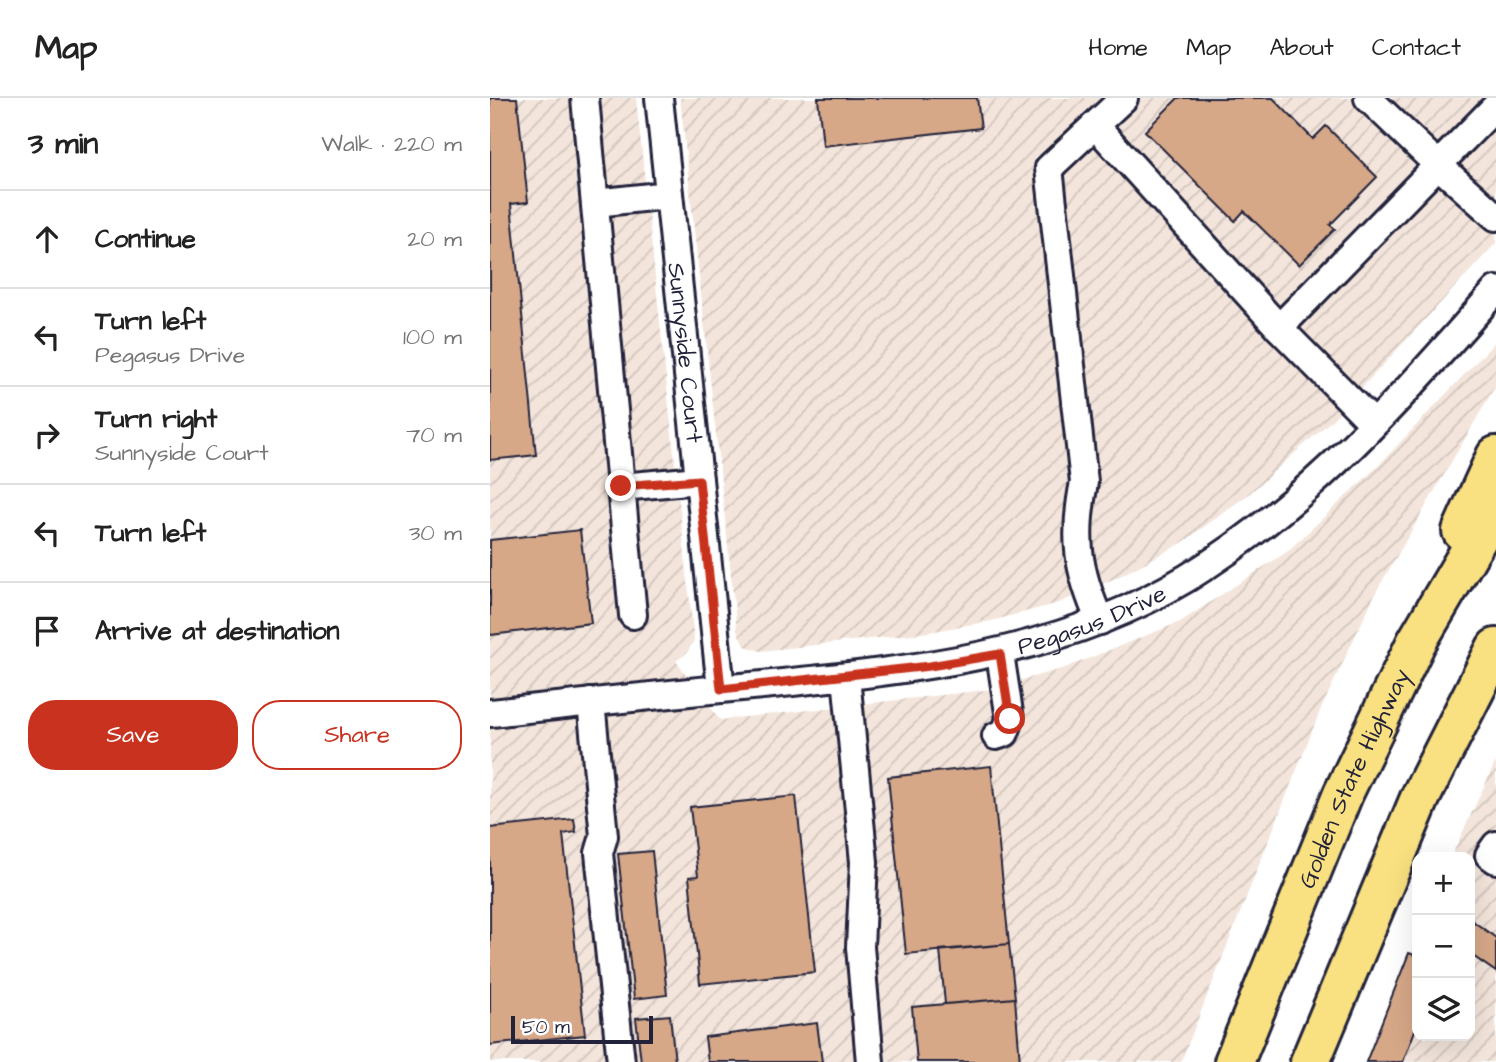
<!DOCTYPE html>
<meta charset="utf-8">
<style>
body{margin:0;font-family:"Architects Daughter",sans-serif;background:#f2f2f2;color:#222}
.controls{position:absolute;right:21px;bottom:21px;display:grid;overflow:hidden;border-radius:14px;box-shadow:0 7px 28px #0002}
.controls button{width:63px;height:63px;display:grid;place-items:center;padding:0;border:0;border-bottom:2px solid #e0e0e0;background:#fff;color:#222;font:35px sans-serif}
.scale{position:absolute;left:21px;bottom:18px;width:142px;box-sizing:border-box;padding-left:7px;border:4px solid #22223b;border-top:0;font-size:19px;line-height:24px;white-space:nowrap;color:#22223b;-webkit-text-stroke:5px #fff;paint-order:stroke}
.stop{position:absolute;width:21px;height:21px;margin:-16px;border:5px solid #c8321e;border-radius:50%;background:#fff}
.stop.end{background:#c8321e;border-color:#fff;box-shadow:0 2px 7px #0008}
.list{margin:0;padding:0;list-style:none}
h2{display:flex;justify-content:space-between;align-items:center;height:91px;margin:0;padding:0 28px;font-size:30px}
h2 small{font-size:23px;font-weight:400;color:#767676}
.list li{display:grid;grid-template-columns:46px 1fr auto;gap:21px;align-items:center;box-sizing:border-box;height:98px;padding:0 28px;border-top:2px solid #e0e0e0}
.list b{display:block;font-size:26px;white-space:nowrap}
.list p{margin:0;font-size:23px;white-space:nowrap;color:#767676}
.list em{font-size:23px;font-style:normal;color:#767676}
.actions{display:flex;gap:14px;padding:21px 28px}
.actions a{flex:1;padding:16px 0;border:2px solid #c8321e;border-radius:28px;text-align:center;font-size:24px;color:#c8321e}
.actions .main{background:#c8321e;color:#fff}
.icon{flex:none;width:38px;height:38px;fill:none;stroke:currentColor;stroke-width:2;stroke-linecap:round;stroke-linejoin:round}
.map{position:relative;flex:none;width:1006px;height:964px;overflow:hidden}
header{display:flex;align-items:center;gap:42px;box-sizing:border-box;height:98px;padding:0 35px;background:#fff;border-bottom:2px solid #e0e0e0}
header strong{font-size:33px}
nav{display:flex;gap:38px;margin-inline-start:auto;font-size:24px}
main{display:flex}
aside{flex:1;background:#fff}
.map>svg:first-child{display:block}
</style>
<header>
<strong>Map</strong>
<nav><a>Home</a><a>Map</a><a>About</a><a>Contact</a></nav>
</header>
<main>
<aside>
<h2>3 min<small>Walk · 220 m</small></h2>
<ul class="list">
<li><svg class="icon" aria-label="ahead" viewBox="0 0 24 24"><path d="M12 20V5M6 11l6-6 6 6"/></svg><div><b>Continue</b></div><em>20 m</em></li>
<li><svg class="icon" aria-label="left" viewBox="0 0 24 24"><path d="M17 20v-9H6M10 6l-5 5 5 5"/></svg><div><b>Turn left</b><p>Pegasus Drive</p></div><em>100 m</em></li>
<li><svg class="icon" aria-label="right" viewBox="0 0 24 24"><path d="M7 20v-9h11M14 6l5 5-5 5"/></svg><div><b>Turn right</b><p>Sunnyside Court</p></div><em>70 m</em></li>
<li><svg class="icon" aria-label="left" viewBox="0 0 24 24"><path d="M17 20v-9H6M10 6l-5 5 5 5"/></svg><div><b>Turn left</b></div><em>30 m</em></li>
<li><svg class="icon" aria-label="arrive" viewBox="0 0 24 24"><path d="M6 21V4h12l-3 4 3 4H6"/></svg><div><b>Arrive at destination</b></div></li>
</ul>
<div class="actions"><a class="main">Save</a><a>Share</a></div>
</aside>
<div class="map">
<svg width="1006" height="964" viewBox="0 0 1006 964">
<defs>
<pattern id="industrial-furrows" width="10" height="10" patternUnits="userSpaceOnUse" patternTransform="scale(1.75)"><rect width="10" height="10" fill="#f3e5db"/><path d="M-1 1l2-2M0 10L10 0M9 11l2-2" fill="none" stroke="#d0c4bd"/></pattern>
</defs>
<rect width="100%" height="100%" fill="#fff"/>
<filter id="ink" filterUnits="userSpaceOnUse"><feTurbulence type="fractalNoise" baseFrequency=".0143" numOctaves="2"/><feDisplacementMap in="SourceGraphic" scale="14" xChannelSelector="R" yChannelSelector="G"/><feConvolveMatrix kernelMatrix="1 2 1 2 8 2 1 2 1" color-interpolation-filters="sRGB"/></filter>
<g filter="url(#ink)">
<path fill="url(#industrial-furrows)" d="M0 0H146L204 542 197 555 186 563 230 622 522 589 525 584 575 570 690 524 798 453 888 368 1006 243V287L886 494 830 613 691 964H0Z
M190 0H1006V145L842 322 760 395 692 445 630 478 569 505 501 523 433 535 271 553 255 548 247 533Z
M1006 663V964H878L927 841V938H980V759H961Z"/>
<path fill="#d6a888" stroke="#22223b" stroke-width="2" d="M0 0H27L38 104 21 106 46 357 0 362Z
M328 0H487L491 30 333 48Z
M688 0H783L823 41 836 28 887 79 840 127 845 131 809 167 754 113 745 123 655 33Z
M90 432 101 525 0 537V442Z
M501 668 519 846 416 856 398 679Z
M306 698 325 874 210 886 199 779 208 778 200 709Z
M84 721 86 734 73 736 95 937 0 947V730Z
M162 753 177 897 144 901 128 756Z
M980 821 1006 840V874L980 856Z
M519 846 525 900 455 906 450 852Z
M919 855 927 858V927L913 964H876Z
M525 900 530 964H427L422 909Z
M180 917 185 964H151L146 920Z
M327 925 332 964H218L215 939Z"/>
<g fill="none" stroke-linecap="round" stroke-linejoin="round">
<defs>
<g id="minor">
<path d="M95 0 143 517"/>
<path id="s1" d="M169 0 231 591"/>
<path d="M878 0 948 67 789 230 883 325"/>
<path d="M1006 8 948 67 1006 119"/>
<path d="M605 27 634 0"/>
<path d="M105 105 179 97"/>
<path d="M131 389 209 382"/>
<path d="M610 523C587 471 583 439 594 384L559 70 605 27 789 230"/>
<path d="M356 579 374 764 370 849 380 964"/>
<path d="M101 604 114 738 109 755 131 964"/>
<path id="s2" d="M0 615C87 606 175 596 262 588 413 573 564 560 697 480 817 407 915 297 1006 192"/>
<path d="M506 638 515 635 520 621 510 556"/>
<path d="M1006 747 999 757 1006 762"/>
</g>
<g id="highway">
<path d="M972 433 1006 358"/>
<path id="s3" d="M744 964 853 696 926 545 1006 409"/>
<path d="M820 964 930 700 1006 550"/>
</g>
</defs>
<use href="#minor" stroke="#22223b" stroke-width="32"/>
<use href="#highway" stroke="#22223b" stroke-width="44"/>
<use href="#minor" stroke="#fff" stroke-width="26"/>
<use href="#highway" stroke="#f9e181" stroke-width="38"/>
</g>
</g>
<g fill="none" stroke-linecap="round" stroke-linejoin="round" filter="url(#ink)">
<path stroke="#c8321e" stroke-width="9" d="M131 388 209 382 231 591 440 568 510 556 520 621"/>
</g>
<g text-anchor="middle" stroke-width="5" stroke-linejoin="round" paint-order="stroke">
<g font-size="24" fill="#22223b" stroke="#fff">
<text dy="8" stroke="none"><textPath href="#s1" startOffset="256">Sunnyside Court</textPath></text>
<text dy="8" stroke="none"><textPath href="#s2" startOffset="611">Pegasus Drive</textPath></text>
<text dy="8" stroke="none"><textPath href="#s3" startOffset="308">Golden State Highway</textPath></text>
</g>
</g>
</svg>
<div class="controls">
<button>+</button>
<button>−</button>
<button><svg class="icon" aria-label="layers" viewBox="0 0 24 24"><path d="M12 4l9 5-9 5-9-5zM3 14l9 5 9-5"/></svg></button>
</div>
<div class="scale">50 m</div>
<div class="stop" style="left:520px;top:621px"></div>
<div class="stop end" style="left:131px;top:388px"></div>
</div>
</main>
